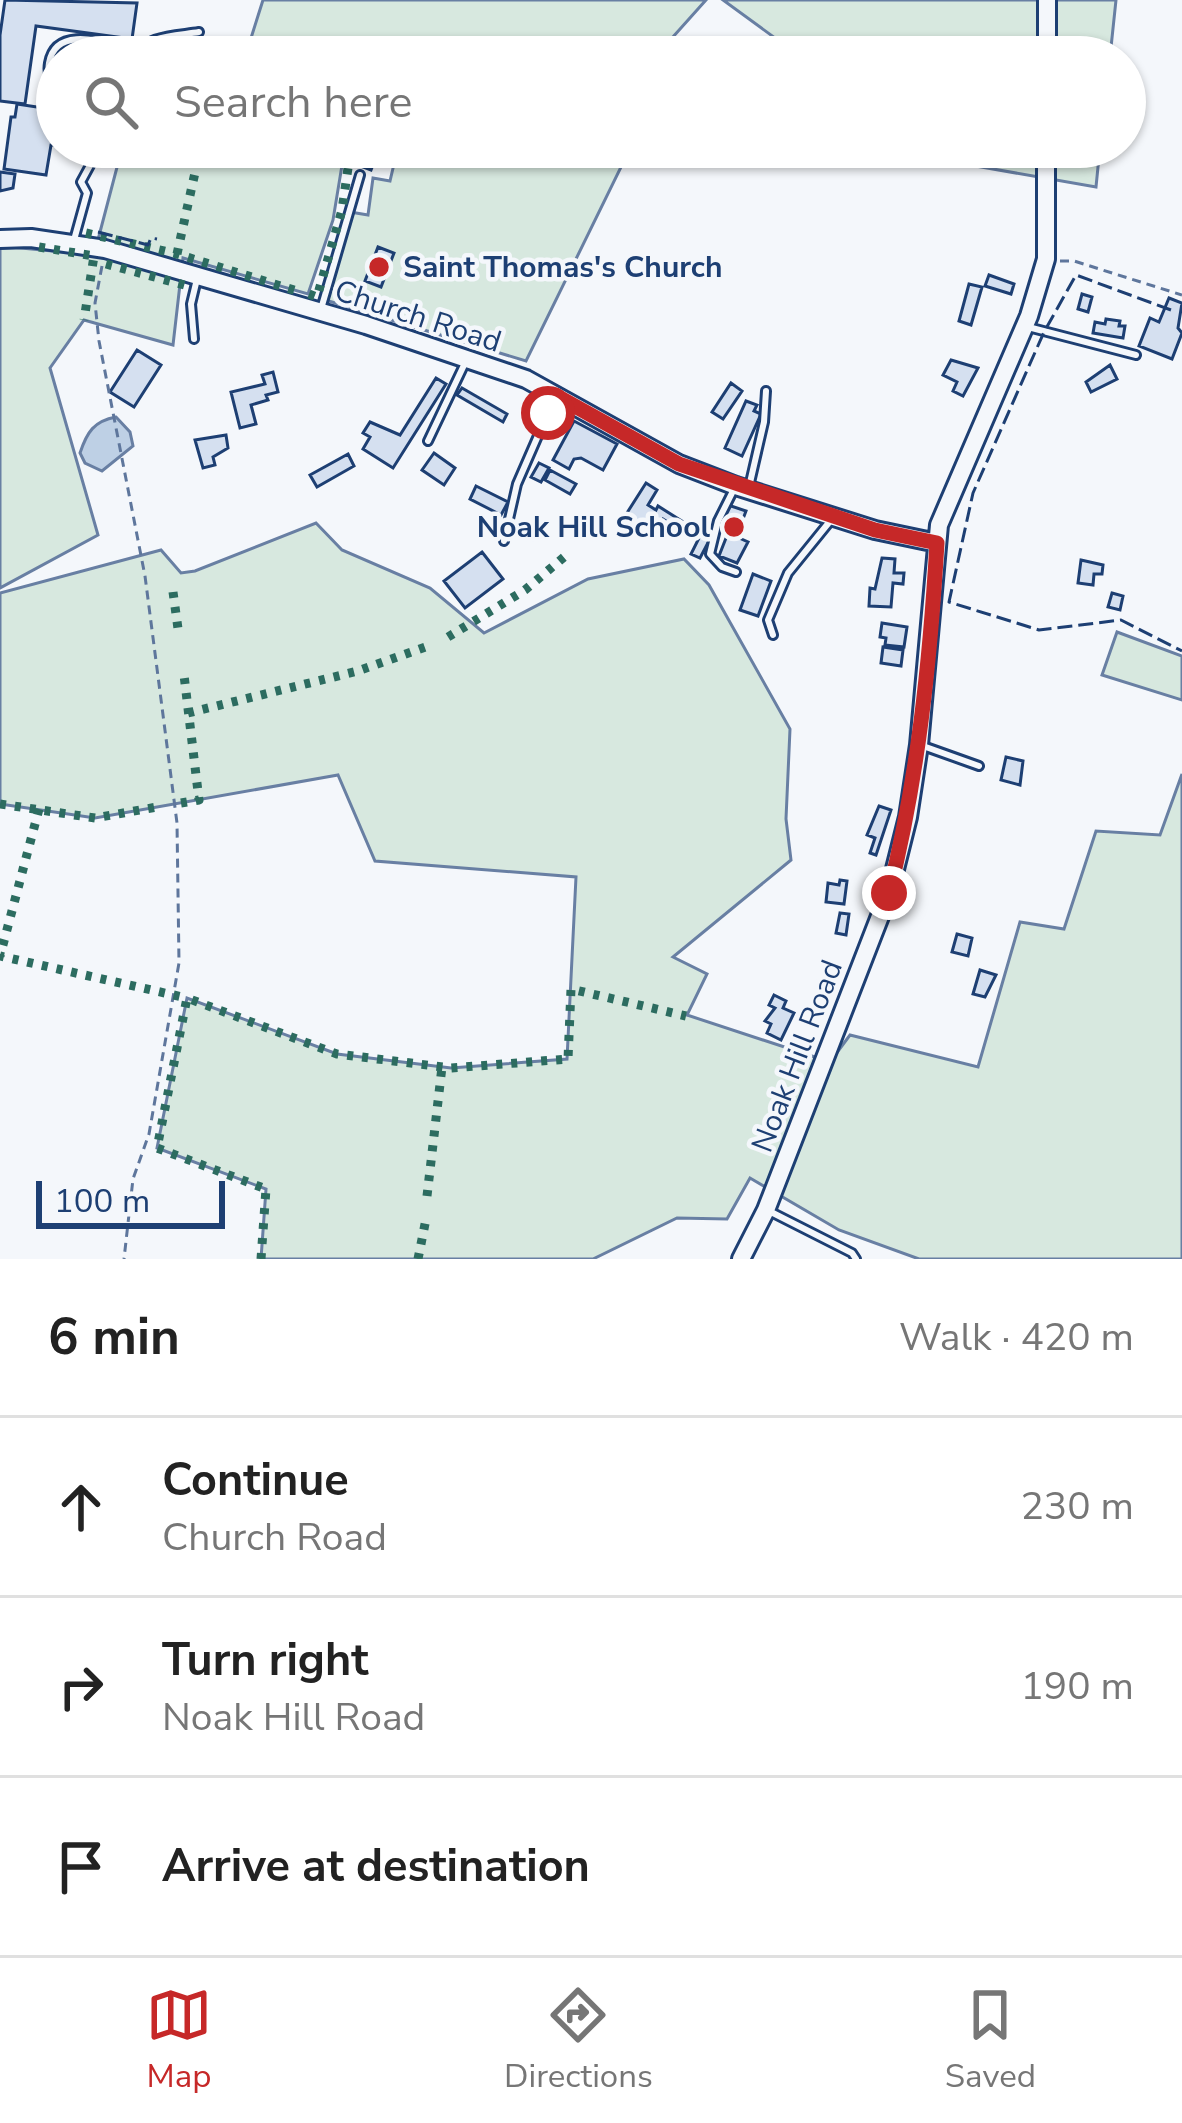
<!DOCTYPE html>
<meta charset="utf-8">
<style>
body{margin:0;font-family:"Nunito Sans",sans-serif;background:#f6f6f6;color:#222}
.scale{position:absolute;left:36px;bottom:30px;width:189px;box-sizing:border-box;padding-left:12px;border:6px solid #1d3f73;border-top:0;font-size:33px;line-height:42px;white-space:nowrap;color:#1d3f73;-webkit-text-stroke:9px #f4f7fb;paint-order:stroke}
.stop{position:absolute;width:36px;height:36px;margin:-27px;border:9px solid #c62828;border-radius:50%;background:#fff}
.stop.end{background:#c62828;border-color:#fff;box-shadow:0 3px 12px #0008}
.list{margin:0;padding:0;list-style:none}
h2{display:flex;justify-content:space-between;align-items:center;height:156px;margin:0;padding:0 48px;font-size:51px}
h2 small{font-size:39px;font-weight:400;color:#767676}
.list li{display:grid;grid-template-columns:78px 1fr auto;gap:36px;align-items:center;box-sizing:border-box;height:180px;padding:0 48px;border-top:3px solid #e0e0e0}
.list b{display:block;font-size:45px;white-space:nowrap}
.list p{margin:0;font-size:39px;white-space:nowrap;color:#767676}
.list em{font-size:39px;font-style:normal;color:#767676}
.icon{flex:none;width:66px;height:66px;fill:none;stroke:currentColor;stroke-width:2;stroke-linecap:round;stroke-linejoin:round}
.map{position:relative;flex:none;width:1182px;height:1259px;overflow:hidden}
.search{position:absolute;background:#fff;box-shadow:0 3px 9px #0004;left:36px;right:36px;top:36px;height:132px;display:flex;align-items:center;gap:30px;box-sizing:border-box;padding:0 42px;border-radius:66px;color:#767676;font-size:45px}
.sheet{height:696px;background:#fff}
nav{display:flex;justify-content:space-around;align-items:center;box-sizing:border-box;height:168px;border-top:3px solid #e0e0e0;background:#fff;font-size:33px;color:#767676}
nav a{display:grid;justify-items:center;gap:6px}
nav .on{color:#c62828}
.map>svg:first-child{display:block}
</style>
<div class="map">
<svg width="1182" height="1259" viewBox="0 0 1182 1259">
<rect width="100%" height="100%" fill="#f4f7fb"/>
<path fill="#d7e8df" stroke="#687fa3" stroke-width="3" d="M263 0H706L655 57H245Z
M723 0H1116L1110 57H801Z
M205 147H345L333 220 308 294 183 258 173 345 84 320 50 368 98 535 0 588V246L94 255 121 152 197 162Z
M398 147H602L623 163 526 361 322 299 350 212 368 215 373 178 390 181Z
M929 147H1100L1096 187 953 162Z
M316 523 342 550 430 588 484 633 588 579 684 559 709 585 790 729 786 819 791 860 673 957 707 974 687 1015 830 1062 850 1035 978 1067 1020 922 1064 929 1096 831 1160 835 1182 774V1259H919L839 1230 750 1178 727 1219 677 1218 593 1259H261L266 1189 157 1148 187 998 337 1054 451 1068 567 1059 576 877 375 861 338 775 95 818 0 804V593L161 550 181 573 195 571Z
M1117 632 1182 656V700L1102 675Z"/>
<path fill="#bed0e5" stroke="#687fa3" stroke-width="3" d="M116 417 130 432 133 446 102 471 85 463 80 453C87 432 94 421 116 417Z"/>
<path fill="#d5e0f0" stroke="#1d3f73" stroke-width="3" d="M5 0 137 3 132 39 36 26 25 104 0 101V35Z
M17 104 57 110V145H51L46 175 4 169 11 117H15Z
M364 147H391L384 166 374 162 371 170 350 162 354 152 361 155Z
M0 172 15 174 13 188 0 191Z
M378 247 394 253 381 287 365 281Z
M989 275 1014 284 1011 294 985 286Z
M969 284 982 287 971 325 959 321Z
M1082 294 1092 297 1088 312 1078 309Z
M1169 298 1182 303 1178 328 1182 333 1172 359 1139 346 1150 318 1159 322Z
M1106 319 1120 321 1119 326H1125L1123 338 1093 333 1095 322 1105 324Z
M137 350 161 365 134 407 110 392Z
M951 360 978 368 963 396 953 391 957 382 943 375Z
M1110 365 1117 379 1091 392 1086 382Z
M273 372 278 392 266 395 268 400 251 405 256 424 240 428 231 392 265 384 262 375Z
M436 378 446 384 393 468 363 449 370 437 363 433 370 422 400 435Z
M731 383 742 391 723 419 712 412Z
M462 388 507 414 503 422 457 395Z
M746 401 757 405 754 411 761 414 742 456 725 448Z
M574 421 617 444 603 470 581 458 574 459 569 469 553 460Z
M226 435 228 448 213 457 215 465 203 468 195 440Z
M434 453 455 468 444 485 422 470Z
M348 454 354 466 317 487 310 475Z
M539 463 549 468 541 482 531 477Z
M550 470 576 484 570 494 545 480Z
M646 483 657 490 648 505 656 510 658 506 688 525 683 532 663 519 653 534 625 516Z
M476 486 508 502 501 515 470 499Z
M728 505 746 511 737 535 721 526Z
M702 532 711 537 700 558 691 554Z
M728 533 748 542 737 563 719 556Z
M482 552 503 579 465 608 444 581Z
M882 558 895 559 894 573H904L903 584 893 583 891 607 869 606 870 588 875 589Z
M1081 560 1103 565 1102 574H1094L1093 585 1078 583Z
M753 574 771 581 758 616 740 610Z
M1112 593 1123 596 1120 610 1108 607Z
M882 623 907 627 904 647 885 645 886 638 880 637Z
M883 647 903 650 901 666 881 663Z
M1006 757 1023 761 1020 785 1001 780Z
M879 806 891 810 876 855 870 853 875 838 867 835Z
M840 880 847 881 844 904 826 902 828 883 839 885Z
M840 913 849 914 846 935 836 933Z
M957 934 972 938 968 956 952 952Z
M980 970 996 975 985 997 973 994Z
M774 995 786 1001 783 1008 794 1013 781 1040 767 1033 771 1024 765 1021 775 1008 769 1005Z"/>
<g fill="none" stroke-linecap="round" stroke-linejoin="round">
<defs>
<path id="lane" d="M132 57C146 35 175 36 199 32
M57 92C51 82 47 75 49 63 56 23 109 44 137 49
M74 240 87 193 81 182 100 147
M321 309 360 175
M1028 327 1136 355
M194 339 191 304 197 279
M428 441 465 363
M749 487 764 422 766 391
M734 489 718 521 710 554 722 567 736 572
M504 541 517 484 554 399
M773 635 768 620 788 573 831 520
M923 746 979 766
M769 1211 852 1253 856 1259"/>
<path id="secondary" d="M1047 57V0
M0 239 31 238 105 249 366 325 526 379 679 464 736 486 875 530 937 543
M741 1259 766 1210 889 893 908 817 919 745 939 525 1029 316 1046 259V147"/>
</defs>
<use href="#lane" stroke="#1d3f73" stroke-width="12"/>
<use href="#secondary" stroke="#1d3f73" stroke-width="22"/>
<path stroke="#5e769c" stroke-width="3" stroke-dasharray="9 6" stroke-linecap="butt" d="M1060 261H1074L1182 295
M102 266 95 303 99 341 145 576 177 823 179 963 149 1134 133 1179 124 1259"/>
<use href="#lane" stroke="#f4f7fb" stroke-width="6"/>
<use href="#secondary" stroke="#f4f7fb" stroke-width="16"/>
<path stroke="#2c6c60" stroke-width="9" stroke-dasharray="6 9" stroke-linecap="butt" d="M86 233 177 254 297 291
M39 247 94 256 84 320
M177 254 198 159
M106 264 188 286
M309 294 317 297 342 210 351 147
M173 592 179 636
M448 637 525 590 570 552
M188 713 358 671 431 645
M181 803 199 800 184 675
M0 804 95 818 157 807
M39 809 0 956 187 998
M427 1196 442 1067
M261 1259 266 1189 157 1148 187 998 337 1054 451 1068 568 1059 571 989 686 1016
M418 1259 426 1219"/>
<path stroke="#1d3f73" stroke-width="3" stroke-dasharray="15 6" stroke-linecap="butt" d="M98 232 148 245 151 238 157 239
M1171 310 1076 275 1044 332 973 493 949 602 1039 630 1121 620 1182 651"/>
</g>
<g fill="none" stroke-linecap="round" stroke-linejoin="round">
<path stroke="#c62828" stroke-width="15" d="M548 413 555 395 679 464 875 530 937 543C930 662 918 778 889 893"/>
</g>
<g fill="#c62828" stroke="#f4f7fb" stroke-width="4.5">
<circle cx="379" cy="267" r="12"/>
<circle cx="734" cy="527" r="12"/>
</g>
<g text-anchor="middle" stroke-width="9" stroke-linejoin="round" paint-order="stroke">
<g font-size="30" font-weight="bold" fill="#1d3f73" stroke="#f4f7fb" text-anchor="start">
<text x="403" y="277">Saint Thomas's Church</text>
<text x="710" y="537" text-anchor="end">Noak Hill School</text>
</g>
<g font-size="30" fill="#1d3f73" stroke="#f4f7fb">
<text transform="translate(418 316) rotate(18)" y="10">Church Road</text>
<text transform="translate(797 1056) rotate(-69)" y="10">Noak Hill Road</text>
</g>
</g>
</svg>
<div class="scale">100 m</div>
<div class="stop" style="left:548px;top:413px"></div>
<div class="stop end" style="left:889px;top:893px"></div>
<div class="search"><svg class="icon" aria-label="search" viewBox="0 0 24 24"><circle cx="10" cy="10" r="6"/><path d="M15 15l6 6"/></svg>Search here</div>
</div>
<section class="sheet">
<h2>6 min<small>Walk · 420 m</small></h2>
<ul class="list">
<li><svg class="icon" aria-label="ahead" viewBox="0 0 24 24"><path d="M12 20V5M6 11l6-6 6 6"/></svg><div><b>Continue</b><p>Church Road</p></div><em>230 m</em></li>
<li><svg class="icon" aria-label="right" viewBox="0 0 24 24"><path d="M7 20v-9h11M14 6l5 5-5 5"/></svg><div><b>Turn right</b><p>Noak Hill Road</p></div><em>190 m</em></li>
<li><svg class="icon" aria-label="arrive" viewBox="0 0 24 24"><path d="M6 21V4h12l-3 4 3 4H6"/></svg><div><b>Arrive at destination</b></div></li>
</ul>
</section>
<nav>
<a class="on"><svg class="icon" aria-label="map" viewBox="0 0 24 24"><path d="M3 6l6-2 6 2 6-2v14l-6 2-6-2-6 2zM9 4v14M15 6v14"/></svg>Map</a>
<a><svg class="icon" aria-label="directions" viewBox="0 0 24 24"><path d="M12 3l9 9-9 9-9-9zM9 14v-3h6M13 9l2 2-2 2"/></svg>Directions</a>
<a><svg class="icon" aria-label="saved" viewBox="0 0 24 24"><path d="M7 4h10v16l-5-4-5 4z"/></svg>Saved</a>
</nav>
